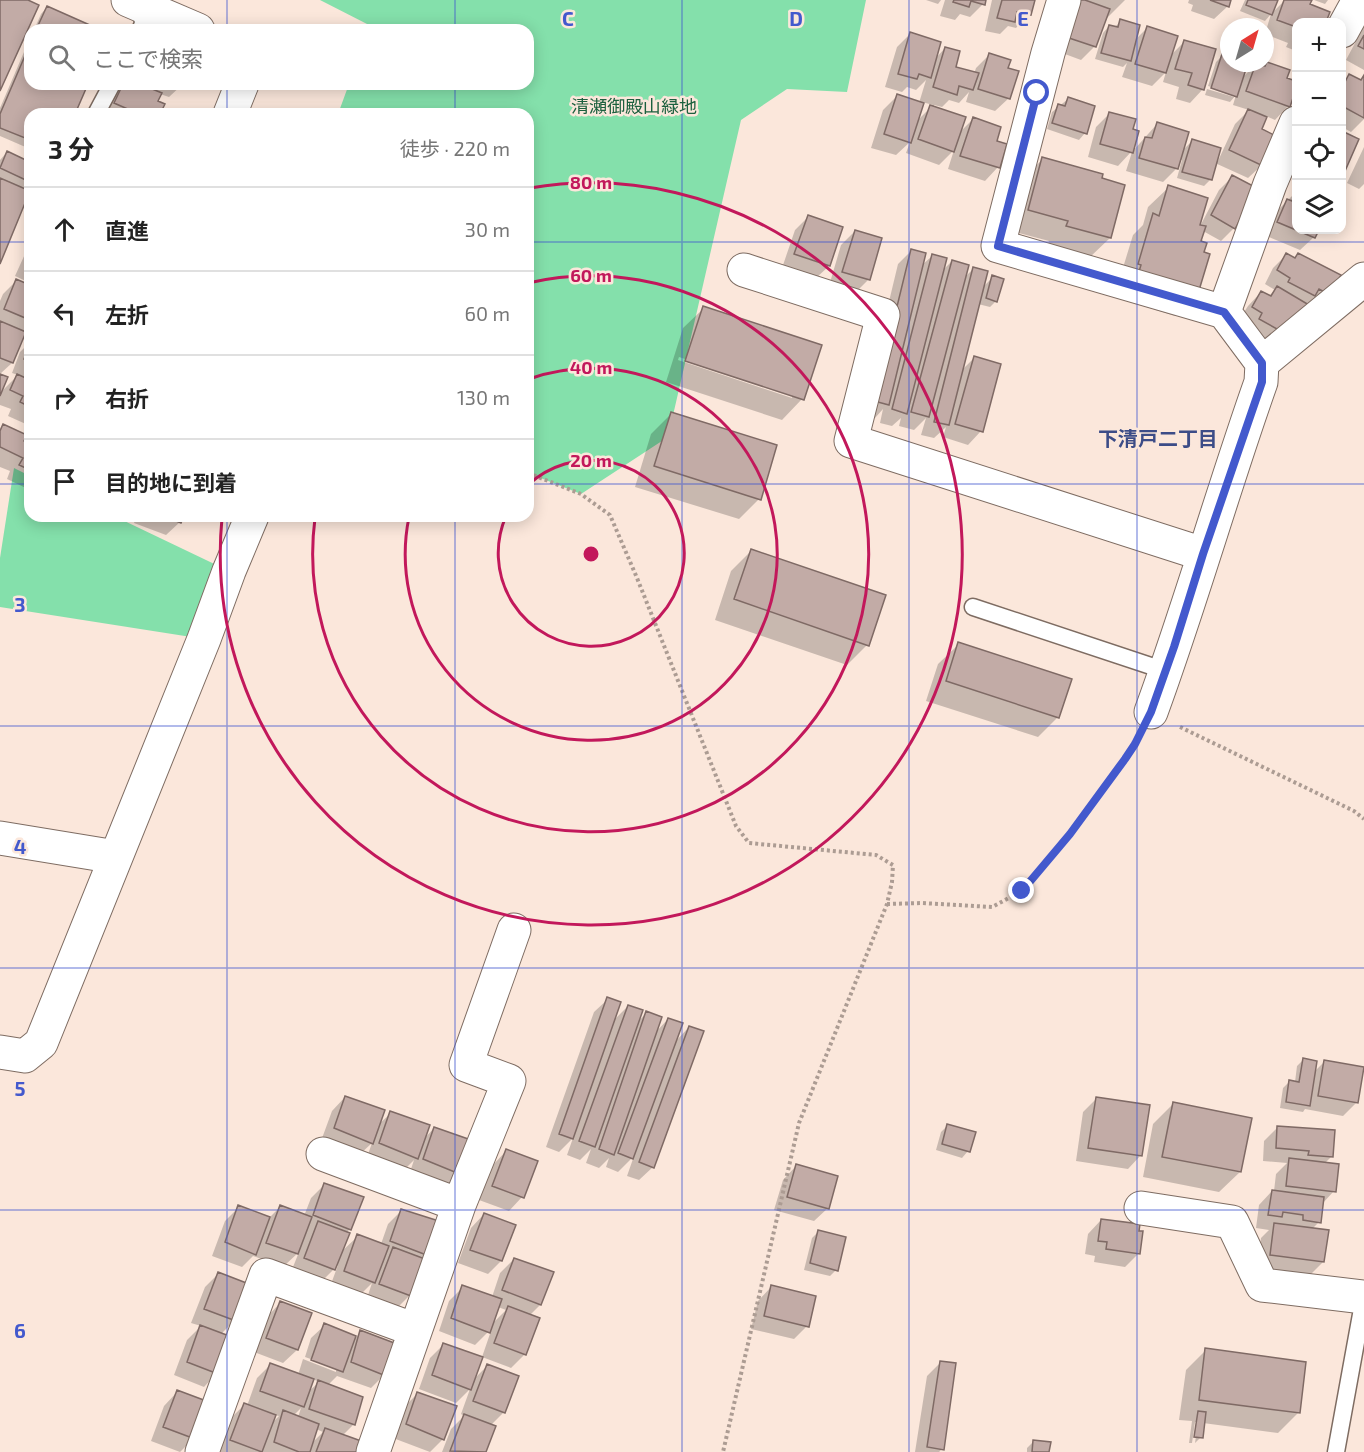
<!DOCTYPE html>
<html lang="ja">
<meta charset="utf-8">
<style>
body{margin:0;font-family:"Exo 2","Noto Sans JP",sans-serif;background:#f2f2f2;color:#222}
.controls{position:absolute;right:18px;top:18px;display:grid;overflow:hidden;border-radius:12px;box-shadow:0 3px 15px #0003}
.controls button{width:54px;height:54px;display:grid;place-items:center;padding:0;border:0;border-bottom:2px solid #e0e0e0;background:#fff;color:#222;font:30px sans-serif}
.compass{position:absolute;left:1220px;top:18px;width:54px;height:54px;border-radius:50%;background:#fff;box-shadow:0 3px 15px #0003;rotate:37deg}
.stop{position:absolute;width:18px;height:18px;margin:-14px;border:4px solid #4359cd;border-radius:50%;background:#fff}
.stop.end{background:#4359cd;border-color:#fff;box-shadow:0 2px 6px #0008}
.list{margin:0;padding:0;list-style:none}
h2{display:flex;justify-content:space-between;align-items:center;height:78px;margin:0;padding:0 24px;font-size:26px}
h2 small{font-size:20px;font-weight:400;color:#767676}
.list li{display:grid;grid-template-columns:39px 1fr auto;gap:18px;align-items:center;box-sizing:border-box;height:84px;padding:0 24px;border-top:2px solid #e0e0e0}
.list b{display:block;font-size:22px;white-space:nowrap}
.list em{font-size:20px;font-style:normal;color:#767676}
.icon{flex:none;width:33px;height:33px;fill:none;stroke:currentColor;stroke-width:2;stroke-linecap:round;stroke-linejoin:round}
.map{position:relative;flex:none;width:1364px;height:1452px;overflow:hidden}
.search{position:absolute;background:#fff;box-shadow:0 3px 15px #0003;left:24px;top:24px;width:510px;height:66px;display:flex;align-items:center;gap:15px;box-sizing:border-box;padding:0 21px;border-radius:18px;color:#767676;font-size:22px}
.panel{position:absolute;background:#fff;box-shadow:0 3px 15px #0003;left:24px;top:108px;width:510px;height:414px;border-radius:18px}
.map>svg:first-child{display:block}
</style>
<div class="map">
<svg width="1364" height="1452" viewBox="0 0 1364 1452">
<rect width="100%" height="100%" fill="#fbe7db"/>
<path fill="#84e0ab" d="M320 0H866L847 92 787 89 741 120 668 437 581 494 528 473V114H338L349 84H528V30H367L369 25Z
M14 468 30 476V516H114L229 571 204 639 0 607V558Z"/>
<path fill="#0003" fill-rule="evenodd" d="M926 0H941L938 4Z
M945 0H984L983 4 970 17 960 14 955 20 940 16Z
M992 0H1033L1029 14 1016 28 1008 26 1000 34 985 31Z
M1046 0H1125L1107 18H1105L1095 46 1081 60 1054 50 1073 8Z
M1189 0H1230L1228 6 1214 19 1191 11 1193 5 1188 3Z
M1245 0H1276L1271 14 1285 0H1310L1308 5 1328 12 1324 22H1296V51L1286 47 1288 43 1265 34 1271 14 1265 21 1240 11Z
M1314 0H1328L1325 4Z
M47 7 97 30H34L41 14Z
M1121 21 1134 41 1147 28 1170 56 1184 42 1203 89 1190 103 1176 99 1179 87 1163 82 1166 72 1152 86 1122 77 1127 63 1123 67 1095 59 1103 33 1109 26 1114 28Z
M1364 26V70L1346 60Z
M910 34 935 59 945 48 954 68 974 74 976 68 989 55 1007 69 1009 98 995 111 966 102 969 92 959 103 949 100 942 107 934 105V108L959 133 973 119 995 142 998 167 985 181 948 169 954 150 939 165 906 153 910 142 896 155 871 148 883 110 897 96 919 103 926 80 916 90 907 87 902 92 885 87 897 47ZM922 102 933 105 916 122Z
M30 38V84H87L73 114H30V149L0 136V108Z
M1222 56 1229 58V63L1241 79 1256 64 1296 83 1288 106 1275 120 1266 116 1260 129 1262 165 1248 178 1215 163 1210 180 1204 186 1177 178 1182 160 1179 159 1176 169 1163 182 1126 171 1132 152 1157 124 1182 151 1192 141 1218 161 1235 124 1249 110 1233 105 1236 95 1230 102 1205 95 1207 89 1234 97V94L1208 86 1216 62Z
M1349 76 1360 81 1364 77V119L1351 132 1342 127V83Z
M121 84H183L169 97 160 94 156 102 159 114H103L112 93Z
M1068 99 1085 133 1079 140 1047 129 1052 112Z
M1110 113 1131 130V152L1118 166 1088 157 1096 127Z
M1342 133 1357 139 1342 174Z
M1364 147V184L1359 189 1347 183Z
M7 152 30 163V191L0 260V160Z
M1043 159 1123 186 1110 238 1089 258 1047 246 1049 241 1008 230 1022 179Z
M1232 177 1234 228 1221 241 1203 231 1200 242 1195 296 1175 316 1118 298V284L1133 235 1143 225 1148 207 1169 187 1198 230 1219 190Z
M1296 192V230H1317L1314 237 1300 250 1264 235 1274 214Z
M808 217 841 228 829 266 815 279 782 268 795 230Z
M855 231 880 239 868 280 855 293 829 286 841 245Z
M30 243V283L15 276Z
M911 251 921 266 932 256 942 271 952 261 964 278 973 269 983 287 993 277 996 301 990 307 978 304 961 371 974 358 981 431 968 445 943 437 946 427 934 438 921 435 926 418 914 430 899 426 901 418 892 426 880 423 883 409 875 418 862 414 898 264Z
M1298 254 1339 276 1315 307 1308 303 1293 329 1271 347 1239 320 1248 306 1261 292 1268 297 1275 290 1265 284 1273 268 1286 255 1294 259Z
M16 281 30 286V325L23 332 24 333 12 363 0 374V301L3 294Z
M704 308 802 399 782 420 666 382 683 328ZM679 357 792 395V398L678 360Z
M30 342V423L28 425 8 416 11 409 0 405V393L18 375 12 373 20 352Z
M671 414 759 499 739 519 635 487 651 434Z
M4 426 22 442 30 446V490L7 479 10 471 0 467V429Z
M137 516H182L180 522 166 535 134 523Z
M751 551 867 645 847 665 715 620 731 571Z
M959 644 1058 717 1038 737 926 701 938 664Z
M608 999 613 1021 628 1006 638 1022 646 1013 655 1033 668 1019 675 1042 689 1027 653 1167 639 1180 627 1176 634 1156 618 1172 606 1167 609 1158 599 1168 586 1163 591 1149 580 1160 567 1155 573 1138 559 1152 546 1147 594 1012Z
M1303 1060 1314 1072 1324 1062 1357 1102 1343 1116 1305 1109 1303 1112 1280 1108 1283 1088 1289 1082H1295L1297 1066Z
M345 1097 377 1126 391 1113 424 1139 434 1128 460 1174 447 1187 410 1172 414 1160 403 1171 367 1157 372 1143 358 1156 321 1141 332 1111Z
M1097 1098 1141 1155 1128 1169 1076 1161 1083 1112Z
M1173 1104 1240 1172 1219 1192 1143 1177 1153 1124Z
M948 1125 968 1151 962 1158 936 1150 941 1132Z
M1278 1127 1332 1156 1324 1164 1334 1191 1322 1204 1319 1222 1312 1229 1323 1262 1310 1275 1257 1268 1261 1238 1269 1230 1256 1228 1259 1205 1272 1191H1274L1276 1174 1287 1163 1263 1161 1264 1141Z
M506 1151 522 1197 509 1211 479 1200 493 1165Z
M796 1166 828 1208 814 1221 774 1210 783 1180Z
M324 1185 350 1229 346 1233 340 1253 358 1236 381 1244 388 1224 402 1210 440 1223 410 1295 396 1309 367 1298 372 1283 360 1295 331 1284 338 1265 321 1282 291 1272 299 1252 283 1267 253 1256 242 1267 212 1256 225 1221 239 1207 269 1218 280 1207 304 1216 311 1198Z
M484 1214 501 1261 488 1274 458 1263 471 1228Z
M1101 1220 1139 1253 1125 1267 1094 1262 1095 1256 1085 1254 1088 1234Z
M818 1232 836 1270 830 1276 804 1270 812 1238Z
M514 1259 552 1273 540 1305 529 1316 525 1354 511 1368 482 1357 492 1328 475 1345 439 1331 449 1301 463 1287 492 1297 500 1273ZM498 1307 506 1310 491 1325Z
M218 1274 235 1320 221 1334 217 1373 204 1387 174 1375 187 1340 201 1326 191 1323 205 1287Z
M771 1287 807 1326 794 1339 751 1329 758 1301Z
M280 1303 310 1314 297 1350 283 1363 254 1352 267 1317Z
M325 1325 356 1337 361 1332 384 1375 371 1388 337 1376 328 1385 354 1424 342 1436 359 1452H262L263 1449 260 1452H218L230 1419 244 1405 247 1406 257 1378 270 1365 298 1375 303 1359 336 1372V1368L305 1357 311 1338ZM313 1379 319 1382 307 1393ZM301 1408 298 1417 294 1415ZM274 1415 279 1416 270 1425ZM316 1429 323 1432 311 1444Z
M443 1345 473 1380 487 1366 504 1412 490 1426 494 1427 485 1452H442L451 1429 464 1416 461 1414 470 1389 456 1403 419 1389 430 1358Z
M1206 1350 1298 1413 1278 1433 1203 1423 1201 1437 1195 1443 1198 1422H1195L1192 1443H1189L1192 1421 1179 1420 1186 1370Z
M940 1363 942 1449 939 1452H915L927 1376Z
M177 1392 194 1438 180 1452 151 1441 164 1406Z
M417 1394 443 1439 430 1452 393 1438 404 1407Z
M1033 1442 1048 1452H1027V1448Z"/>
<path fill="#c2aba6" stroke="#7f6a65" stroke-width="1.5" d="M0 0H28L39 5 0 91Z
M954 0H986L985 5 971 1 969 7 953 2Z
M1002 0H1035L1031 15 1017 12 1015 22 997 18Z
M1080 0H1085L1110 9 1096 47 1066 37Z
M1210 0H1231L1229 7Z
M1248 0H1278L1272 15 1246 5Z
M1284 0H1312L1310 4 1330 12 1326 22H1296V27L1277 20Z
M47 6 101 30H36Z
M1120 19 1140 25 1131 61 1101 53 1109 25 1118 27Z
M1147 26 1178 36 1166 73 1135 64Z
M910 32 941 42 931 78 919 74 917 79 898 74Z
M1364 35V49L1358 46Z
M1184 40 1216 49 1204 90 1188 85 1192 73 1175 69Z
M30 44V84H88L75 114H30V140L0 128V114Z
M945 47 960 51 956 67 979 73 973 90 959 86 957 95 933 87Z
M989 53 1011 60 1008 68 1019 71 1010 99 978 89Z
M1222 54 1229 56V63H1248L1237 97 1211 88Z
M1267 62 1290 70 1287 78 1296 81V89L1290 107 1246 91 1256 63 1265 66Z
M1349 74 1361 80 1364 75V118L1342 106V88Z
M123 84H140L162 93 158 101 165 104 160 114H139L114 103Z
M897 94 924 103 911 143 884 134Z
M1068 97 1095 106 1087 134 1052 123 1058 104 1065 106Z
M930 105 966 117 954 152 918 139Z
M1248 109 1267 117 1262 129 1276 136 1263 166 1229 150Z
M1109 112 1136 119 1133 129 1139 131 1133 153 1100 144Z
M973 117 1001 127 997 141 1007 144 1000 168 960 156Z
M1157 122 1189 132 1178 169 1139 158 1145 137 1152 138Z
M1342 131 1359 139 1342 178Z
M1192 139 1221 148 1212 180 1182 172Z
M7 151 30 162V182L0 168Z
M1042 157 1103 174 1102 178 1125 185 1111 238 1066 226 1068 221 1028 210Z
M1232 175 1257 188 1235 229 1211 215Z
M0 178 30 191 0 264Z
M1168 185 1208 198 1200 225 1206 226 1201 241 1207 243 1204 252 1210 254 1197 297 1137 278 1141 265 1138 264 1153 213 1159 216Z
M1296 191V230H1319L1315 238 1277 222 1287 199 1292 201Z
M808 215 843 227 830 266 794 254Z
M855 230 882 238 870 280 842 272Z
M911 249 926 253 889 405 874 401Z
M1286 253 1295 258 1298 253 1341 275 1330 295 1319 289 1315 296 1288 282 1290 278 1277 270Z
M932 254 947 258 907 414 892 409Z
M952 260 969 265 929 417 911 412Z
M973 267 988 271 949 425 934 422Z
M992 275 1004 279 997 302 986 298Z
M16 279 30 285V320L4 309Z
M1277 286 1309 305 1286 334 1259 319 1262 313 1252 307 1261 291 1271 296Z
M703 306 822 345 804 400 685 361Z
M0 321 26 332 13 363 0 358Z
M30 344V361L24 359Z
M974 356 1001 364 983 432 955 424Z
M0 374 8 377 0 396Z
M17 374 30 380V407L20 402 23 396 10 390Z
M671 412 777 445 761 500 654 466Z
M3 424 27 435 24 441 30 444V470L19 465 23 458 0 447V431Z
M164 516H184L181 523Z
M751 549 886 595 869 646 734 599Z
M958 642 1072 679 1059 718 946 681Z
M607 997 621 1002 573 1139 559 1134Z
M628 1005 643 1010 595 1147 579 1141Z
M646 1011 662 1017 614 1155 599 1149Z
M668 1018 683 1023 633 1159 618 1153Z
M689 1026 704 1031 654 1168 639 1162Z
M1303 1058 1317 1061 1310 1106 1286 1102 1289 1080 1299 1082Z
M1324 1060 1364 1067 1358 1103 1318 1096Z
M345 1096 385 1110 373 1144 334 1128Z
M1096 1097 1150 1105 1142 1156 1088 1148Z
M1173 1102 1252 1118 1241 1172 1162 1157Z
M390 1111 430 1125 418 1159 379 1143Z
M947 1124 976 1132 970 1152 942 1144Z
M1277 1126 1335 1130 1333 1157 1308 1155 1309 1151 1276 1148Z
M434 1127 474 1141 462 1175 423 1159Z
M506 1149 538 1161 524 1198 492 1186Z
M1289 1158 1339 1164 1336 1192 1286 1186Z
M796 1164 838 1176 829 1209 787 1197Z
M324 1183 364 1197 351 1230 313 1215Z
M1272 1190 1324 1197 1321 1223 1303 1220V1215L1283 1212 1282 1217 1268 1215Z
M238 1205 270 1217 256 1255 225 1242Z
M280 1205 312 1217 298 1254 266 1243Z
M401 1209 442 1222 429 1256 390 1241Z
M484 1213 516 1225 502 1261 470 1250Z
M1101 1219 1140 1224 1139 1231H1143L1140 1254 1106 1249 1107 1242 1098 1241Z
M318 1221 350 1233 335 1270 304 1258Z
M1274 1223 1329 1230 1324 1262 1270 1255Z
M818 1230 846 1237 838 1271 810 1263Z
M357 1234 389 1246 375 1283 344 1271Z
M393 1247 425 1259 411 1296 379 1284Z
M514 1258 554 1272 541 1305 502 1290Z
M218 1272 249 1284 236 1321 204 1309Z
M462 1285 502 1299 490 1333 451 1318Z
M771 1285 816 1296 809 1327 764 1316Z
M280 1301 312 1313 298 1350 266 1338Z
M508 1306 540 1318 526 1355 494 1343Z
M324 1323 356 1336 343 1372 311 1360Z
M200 1325 232 1337 218 1374 187 1362Z
M360 1330 397 1344 386 1376 351 1362Z
M443 1343 483 1357 471 1390 432 1375Z
M1205 1348 1306 1362 1300 1413 1199 1400Z
M940 1361 956 1363 944 1450 927 1447Z
M270 1363 314 1379 304 1407 260 1391Z
M487 1364 519 1376 505 1413 473 1401Z
M318 1380 363 1397 355 1425 309 1409Z
M177 1390 209 1402 195 1439 163 1427Z
M417 1392 457 1406 444 1440 406 1424Z
M244 1403 276 1415 262 1452 230 1440Z
M283 1410 319 1424 310 1452H299L274 1442Z
M1198 1411 1206 1412 1203 1438 1194 1437Z
M464 1414 496 1426 486 1452 450 1451Z
M325 1428 364 1442 361 1452H316Z
M1033 1440 1051 1442 1049 1452H1032Z"/>
<g fill="none" stroke-linecap="round" stroke-linejoin="round">
<defs>
<path id="service" d="M140 30 143 24 141 5
M96 114 112 84
M973 607 1166 671
M1336 1452 1364 1298"/>
<path id="minor" d="M128 0 198 30
M1064 0 1048 53 998 246 1224 312 1270 184 1296 123
M1342 31 1359 0
M230 114 242 84
M744 270 883 315 851 441 1203 554
M1224 312 1262 363 1364 279
M1151 712C1191 603 1222 492 1261 382L1262 363
M0 838 116 857
M0 1052 25 1056 41 1043 204 639 229 571 252 516
M323 1154 459 1205
M1141 1208 1232 1222 1262 1285 1364 1297
M202 1452 266 1275 415 1330
M373 1452 459 1205 509 1081 466 1065 514 930"/>
</defs>
<use href="#service" stroke="#7e6c62" stroke-width="19"/>
<use href="#minor" stroke="#7e6c62" stroke-width="35"/>
<path stroke="#ac9c93" stroke-width="4" stroke-dasharray="3 3" stroke-linecap="butt" d="M528 473 581 494 610 515 637 578 736 826 749 843 876 855 893 865 892 882 887 904 799 1123 723 1452
M1180 727 1354 811 1364 819
M887 904 922 903 992 907 1022 891 1070 834 1138 739"/>
<use href="#service" stroke="#fff" stroke-width="16"/>
<use href="#minor" stroke="#fff" stroke-width="33"/>
</g>
<g fill="none" stroke-linecap="round" stroke-linejoin="round">
<path stroke="#4359cd" stroke-width="8" d="M1022 891 1070 834 1125 759 1135 744 1151 712 1174 647 1203 554 1262 382V363L1224 312 998 246 1037 93"/>
</g>
<path fill="none" stroke="#4359cd" stroke-width="1.5" stroke-opacity="0.55" d="M227 0V30M455 0V30M682 0V1452M909 0V1452M1137 0V1452M227 84V114M455 84V114M0 242H30M528 242H1364M0 484H30M528 484H1364M227 516V1452M455 516V1452M0 726H1364M0 968H1364M0 1210H1364"/>
<g fill="none" stroke="#c2185b" stroke-width="3">
<path d="M528 485A93 93 0 1 1 506 516"/>
<path d="M529 379A186 186 0 1 1 409 517"/>
<path d="M528 283A278 278 0 1 1 315 518"/>
<path d="M530 188A371 371 0 1 1 222 518"/>
</g>
<g text-anchor="middle" stroke-width="5" stroke-linejoin="round" paint-order="stroke">
<g font-size="18" fill="#1c603e" stroke="#fbe7db">
<text x="634" y="113">清瀬御殿山緑地</text>
</g>
<g font-size="20" font-weight="bold" fill="#3c4c87" stroke="#fbe7db">
<text x="1158" y="446">下清戸二丁目</text>
</g>
</g>
<g font-size="20" text-anchor="middle" font-weight="bold" fill="#4359cd" stroke="#fbe7db" stroke-width="5" stroke-linejoin="round" paint-order="stroke">
<text x="568" y="26">C</text>
<text x="796" y="26">D</text>
<text x="1023" y="26">E</text>
<text x="20" y="612">3</text>
<text x="20" y="854">4</text>
<text x="20" y="1096">5</text>
<text x="20" y="1338">6</text>
</g>
<circle cx="591" cy="554" r="9" fill="#c2185b" stroke="#fbe7db" stroke-width="3"/>
<g font-size="18" text-anchor="middle" font-weight="bold" fill="#c2185b" stroke="#fbe7db" stroke-width="5" stroke-linejoin="round" paint-order="stroke">
<text x="591" y="189">80 m</text>
<text x="591" y="282">60 m</text>
<text x="591" y="374">40 m</text>
<text x="591" y="467">20 m</text>
</g>
</svg>
<div class="controls">
<button>+</button>
<button>−</button>
<button><svg class="icon" aria-label="locate" viewBox="0 0 24 24"><circle cx="12" cy="12" r="6"/><path d="M12 2v4M12 18v4M2 12h4M18 12h4"/></svg></button>
<button><svg class="icon" aria-label="layers" viewBox="0 0 24 24"><path d="M12 4l9 5-9 5-9-5zM3 14l9 5 9-5"/></svg></button>
</div>
<svg class="compass" viewBox="-18 -18 36 36"><path d="M0-13l5 13h-10z" fill="#e53935"/><path d="M0 13l5-13h-10z" fill="#767676"/></svg>
<div class="stop" style="left:1037px;top:93px"></div>
<div class="stop end" style="left:1022px;top:891px"></div>
<div class="search"><svg class="icon" aria-label="search" viewBox="0 0 24 24"><circle cx="10" cy="10" r="6"/><path d="M15 15l6 6"/></svg>ここで検索</div>
<section class="panel">
<h2>3 分<small>徒歩 · 220 m</small></h2>
<ul class="list">
<li><svg class="icon" aria-label="ahead" viewBox="0 0 24 24"><path d="M12 20V5M6 11l6-6 6 6"/></svg><div><b>直進</b></div><em>30 m</em></li>
<li><svg class="icon" aria-label="left" viewBox="0 0 24 24"><path d="M17 20v-9H6M10 6l-5 5 5 5"/></svg><div><b>左折</b></div><em>60 m</em></li>
<li><svg class="icon" aria-label="right" viewBox="0 0 24 24"><path d="M7 20v-9h11M14 6l5 5-5 5"/></svg><div><b>右折</b></div><em>130 m</em></li>
<li><svg class="icon" aria-label="arrive" viewBox="0 0 24 24"><path d="M6 21V4h12l-3 4 3 4H6"/></svg><div><b>目的地に到着</b></div></li>
</ul>
</section>
</div>
